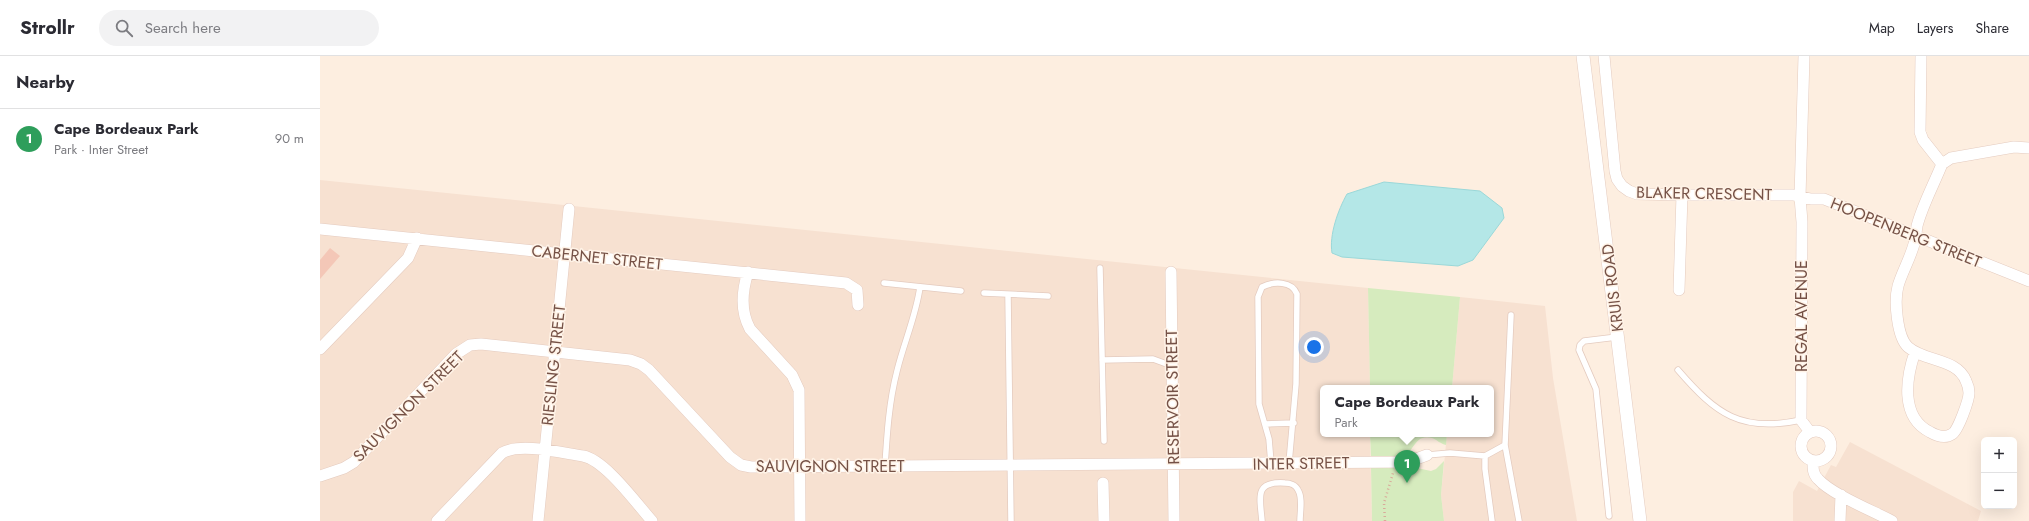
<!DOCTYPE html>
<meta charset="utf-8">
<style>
body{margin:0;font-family:Jost,sans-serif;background:#f2f2f3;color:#2b2b33}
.controls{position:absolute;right:12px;bottom:12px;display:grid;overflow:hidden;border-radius:6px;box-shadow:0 4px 16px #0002}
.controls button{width:36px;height:36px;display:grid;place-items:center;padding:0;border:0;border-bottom:1px solid #e1e1e2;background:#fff;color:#2b2b33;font:20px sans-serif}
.you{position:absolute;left:994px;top:291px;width:14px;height:14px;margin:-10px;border:3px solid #fff;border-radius:50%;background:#1a73e8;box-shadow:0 0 0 6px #1a73e833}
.badge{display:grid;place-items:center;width:26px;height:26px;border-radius:50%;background:#7c3aed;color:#fff;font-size:13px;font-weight:700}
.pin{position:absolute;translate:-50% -33px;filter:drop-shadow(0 1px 2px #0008)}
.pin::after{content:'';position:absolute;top:21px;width:14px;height:12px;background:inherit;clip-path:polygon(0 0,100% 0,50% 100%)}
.popup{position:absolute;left:1000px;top:329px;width:174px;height:52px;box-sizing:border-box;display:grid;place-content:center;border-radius:6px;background:#fff;filter:drop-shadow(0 1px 3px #0005);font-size:13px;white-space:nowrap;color:#7c7c81}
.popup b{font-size:15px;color:#2b2b33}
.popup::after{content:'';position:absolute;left:50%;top:100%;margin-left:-8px;border:8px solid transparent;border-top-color:#fff}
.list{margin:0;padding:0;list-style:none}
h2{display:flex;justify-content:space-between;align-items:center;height:52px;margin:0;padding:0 16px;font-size:17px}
h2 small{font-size:13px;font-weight:400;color:#7c7c81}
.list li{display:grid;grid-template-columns:26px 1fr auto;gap:12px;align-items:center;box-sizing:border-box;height:60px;padding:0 16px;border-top:1px solid #e1e1e2}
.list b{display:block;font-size:15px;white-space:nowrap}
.list p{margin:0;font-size:13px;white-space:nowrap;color:#7c7c81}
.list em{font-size:13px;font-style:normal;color:#7c7c81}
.icon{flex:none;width:22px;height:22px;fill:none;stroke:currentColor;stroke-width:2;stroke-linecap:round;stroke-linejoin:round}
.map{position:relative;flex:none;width:1709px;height:465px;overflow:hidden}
header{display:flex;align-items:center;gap:24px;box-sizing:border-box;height:56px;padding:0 20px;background:#fff;border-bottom:1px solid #e1e1e2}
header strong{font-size:19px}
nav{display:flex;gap:22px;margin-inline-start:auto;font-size:14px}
.search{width:280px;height:36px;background:#f2f2f3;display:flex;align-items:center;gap:10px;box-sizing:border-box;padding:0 14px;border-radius:22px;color:#7c7c81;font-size:15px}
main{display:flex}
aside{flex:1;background:#fff}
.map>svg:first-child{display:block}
</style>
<header>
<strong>Strollr</strong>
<div class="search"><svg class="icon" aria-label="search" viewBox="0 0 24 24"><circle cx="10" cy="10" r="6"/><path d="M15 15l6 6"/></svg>Search here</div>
<nav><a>Map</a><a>Layers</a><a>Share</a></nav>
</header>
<main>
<aside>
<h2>Nearby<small></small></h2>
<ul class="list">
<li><span class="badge" style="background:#2e9e5b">1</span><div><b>Cape Bordeaux Park</b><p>Park · Inter Street</p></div><em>90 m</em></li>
</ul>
</aside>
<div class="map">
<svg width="1709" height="465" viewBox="0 0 1709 465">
<rect width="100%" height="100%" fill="#fdeee0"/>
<path fill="#f7e1d1" d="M0 124 1048 232 1050 332H1003V378H1050L1052 465H0Z
M1140 241 1225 250 1233 322 1257 465H1124L1121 439 1127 378H1171V332H1132Z
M1530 386 1661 455 1658 465H1473V436L1479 425 1497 435 1511 409 1516 411Z"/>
<path fill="#d6ebbe" d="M1048 232 1140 241 1132 332H1050Z
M1050 378H1127L1126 389C1121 388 1117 384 1112 382 1095 377 1095 395 1083 400H1051Z
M1124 405 1121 439 1124 465H1052L1051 412H1097L1111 415 1116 413Z"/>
<path fill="#b4e7e7" stroke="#9ad8d9" d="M1064 126 1160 135 1182 152 1184 162 1153 204 1138 210 1022 201 1012 197C1009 179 1018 154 1027 138Z"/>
<path fill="#f4c7b7" d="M10 192 20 200 0 223V204Z"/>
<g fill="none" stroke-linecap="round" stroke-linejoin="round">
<defs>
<path id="service" d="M780 212 784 385
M564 227 641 235
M664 237 728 240
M688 239 691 465
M1191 259 1185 389 1199 465
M782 304 833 303 852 310
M1358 314C1396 358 1421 377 1481 364
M945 368 974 367
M1107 399 1130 397 1165 400 1185 389
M1165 400V413L1172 465
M951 407 949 383 939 348 938 241 942 231C954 225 972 225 977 238L976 328 969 407
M565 410C567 378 569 346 577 315 584 286 596 260 600 231
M1289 460 1276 333 1259 294 1260 289 1264 285 1297 281
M942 465C940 441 934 425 965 427 970 427 976 429 978 434 983 442 980 456 980 465"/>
<path id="minor" d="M1284 0 1295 115 1297 123 1302 130 1309 135 1317 138 1362 139H1473L1491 143H1504L1709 225
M1484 0 1480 141 1482 166 1481 364 1490 376
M1601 0 1600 76 1603 84 1622 108
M0 173 526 227 537 234 538 249
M428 216C422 235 420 255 430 273L472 319 479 334 480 465
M851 216 854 465
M1359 234 1362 139
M0 293 88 202 97 182
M1595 296C1586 322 1580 361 1610 376 1617 380 1625 383 1632 378 1638 375 1649 344 1649 337 1649 334 1648 329 1646 325 1637 302 1605 306 1588 291 1577 281 1574 245 1578 230 1582 216 1590 203 1594 188 1596 182 1596 176 1597 170 1602 150 1614 128 1622 108L1631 102 1694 91 1709 92
M1481 390a15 15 0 1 1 30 0a15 15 0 1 1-30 0Z
M1493 406C1493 413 1493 418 1498 423 1511 438 1553 455 1572 465
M0 420 24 412 34 406 136 298 150 289 161 288 310 304 321 308 329 314 410 401 421 409 431 411 1088 406 1107 399
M783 427 784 465
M117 465 182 397C200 386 242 397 263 400 285 404 316 447 332 465
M218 465 249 153
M1520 465 1521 439"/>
<path id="tertiary" d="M1263 0 1320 465"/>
</defs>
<use href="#service" stroke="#e4cbbf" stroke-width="7"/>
<use href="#minor" stroke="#e4cbbf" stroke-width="12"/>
<use href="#tertiary" stroke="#e4cbbf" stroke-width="14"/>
<path stroke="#d8aa9a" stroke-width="2.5" stroke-dasharray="1 3" stroke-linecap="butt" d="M1065 465 1064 447 1073 417"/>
<use href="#service" stroke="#fff" stroke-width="5.5"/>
<use href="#minor" stroke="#fff" stroke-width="11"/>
<use href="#tertiary" stroke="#fff" stroke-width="13"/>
</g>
<g text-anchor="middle" stroke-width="3" stroke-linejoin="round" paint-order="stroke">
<g font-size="16" fill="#755146" stroke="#fff3e7">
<text transform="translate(1384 137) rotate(1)" y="6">BLAKER CRESCENT</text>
<text transform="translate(1586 176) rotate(22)" y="6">HOOPENBERG STREET</text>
<text transform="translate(277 201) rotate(6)" y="6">CABERNET STREET</text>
<text transform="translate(1292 232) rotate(-97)" y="6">KRUIS ROAD</text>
<text transform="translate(1481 260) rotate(-90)" y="6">REGAL AVENUE</text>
<text transform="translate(233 309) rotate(-84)" y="6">RIESLING STREET</text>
<text transform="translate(852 341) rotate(-91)" y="6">RESERVOIR STREET</text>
<text transform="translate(88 350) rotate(-45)" y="6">SAUVIGNON STREET</text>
<text transform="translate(981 407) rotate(-1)" y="6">INTER STREET</text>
<text x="510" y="416">SAUVIGNON STREET</text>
</g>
</g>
</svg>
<div class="controls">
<button>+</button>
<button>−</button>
</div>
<div class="you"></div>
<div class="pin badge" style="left:1087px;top:427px;background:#2e9e5b">1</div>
<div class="popup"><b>Cape Bordeaux Park</b>Park</div>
</div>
</main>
